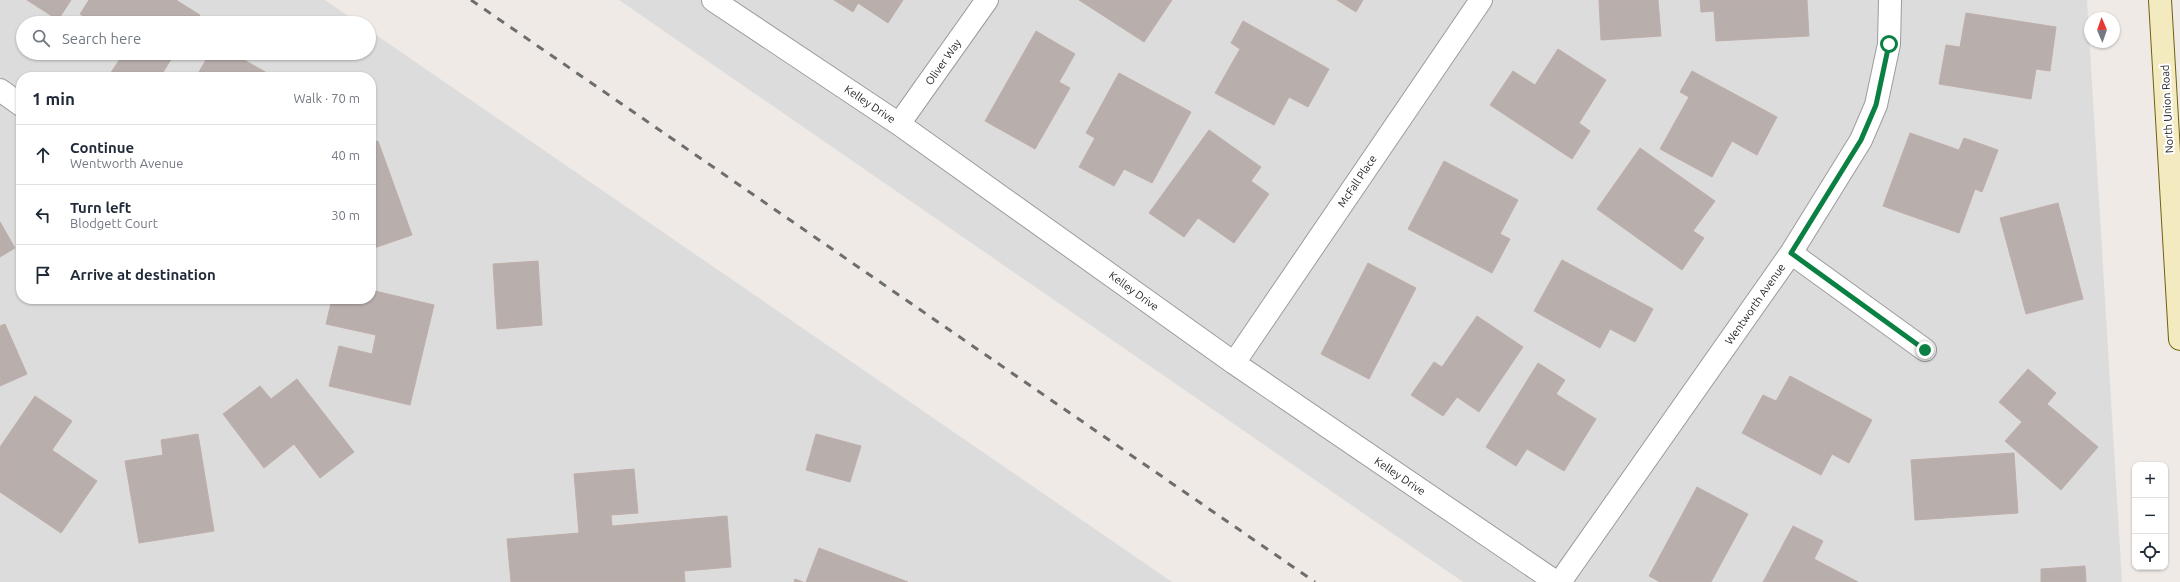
<!DOCTYPE html>
<meta charset="utf-8">
<style>
body{margin:0;font-family:Ubuntu,sans-serif;background:#f2f2f3;color:#1f2937}
.controls{position:absolute;right:12px;bottom:12px;display:grid;overflow:hidden;border-radius:8px;box-shadow:0 1px 3px #0004}
.controls button{width:36px;height:36px;display:grid;place-items:center;padding:0;border:0;border-bottom:1px solid #e0e1e3;background:#fff;color:#1f2937;font:20px sans-serif}
.compass{position:absolute;left:2084px;top:12px;width:36px;height:36px;border-radius:50%;background:#fff;box-shadow:0 1px 3px #0004;rotate:358deg}
.stop{position:absolute;width:12px;height:12px;margin:-9px;border:3px solid #0b8043;border-radius:50%;background:#fff}
.stop.end{background:#0b8043;border-color:#fff;box-shadow:0 1px 4px #0008}
.list{margin:0;padding:0;list-style:none}
h2{display:flex;justify-content:space-between;align-items:center;height:52px;margin:0;padding:0 16px;font-size:17px}
h2 small{font-size:13px;font-weight:400;color:#747a83}
.list li{display:grid;grid-template-columns:26px 1fr auto;gap:12px;align-items:center;box-sizing:border-box;height:60px;padding:0 16px;border-top:1px solid #e0e1e3}
.list b{display:block;font-size:15px;white-space:nowrap}
.list p{margin:0;font-size:13px;white-space:nowrap;color:#747a83}
.list em{font-size:13px;font-style:normal;color:#747a83}
.icon{flex:none;width:22px;height:22px;fill:none;stroke:currentColor;stroke-width:2;stroke-linecap:round;stroke-linejoin:round}
.map{position:relative;flex:none;width:2180px;height:582px;overflow:hidden}
.search{position:absolute;background:#fff;box-shadow:0 1px 3px #0004;left:16px;top:16px;width:360px;height:44px;display:flex;align-items:center;gap:10px;box-sizing:border-box;padding:0 14px;border-radius:22px;color:#747a83;font-size:15px}
.panel{position:absolute;background:#fff;box-shadow:0 1px 3px #0004;left:16px;top:72px;width:360px;height:232px;border-radius:16px}
.map>svg:first-child{display:block}
</style>
<div class="map">
<svg width="2180" height="582" viewBox="0 0 2180 582">
<rect width="100%" height="100%" fill="#efeae6"/>
<path fill="#dddcdd" fill-rule="evenodd" d="M0 0H325L358 23H23V53H369V30L1172 582H0ZM21 77H371V299H21Z
M619 0H2087L2122 582H1463Z"/>
<path fill="#b8afac" stroke="#bfaeaa" d="M27 0H71L58 20Z
M89 0H176L200 15 195 23H94L80 14Z
M834 0H903L888 23 858 3 853 12Z
M1079 0H1172L1144 42Z
M1337 0H1363L1356 12Z
M1599 0H1658L1661 36 1601 40Z
M1700 0H1807L1809 36 1716 41 1714 11 1701 12Z
M1966 13 2056 27 2050 71 2036 69 2031 99 1939 84 1946 45 1960 47Z
M1243 21 1329 69 1308 107 1289 97 1274 125 1215 93 1240 49 1231 43Z
M1036 31 1075 54 1059 82 1070 88 1035 149 985 121Z
M1558 49 1606 80 1579 123 1590 131 1572 159 1490 105 1513 71 1535 85Z
M124 53H175L160 77H108Z
M210 53H232L274 77H196Z
M1692 71 1777 117 1757 155 1732 141 1712 177 1660 149 1689 97 1680 92Z
M1119 73 1191 112 1152 183 1124 169 1114 186 1079 167 1095 138 1086 133Z
M1209 130 1261 167 1251 181 1269 194 1234 243 1198 218 1184 237 1149 213Z
M1910 133 1959 150 1964 138 1998 150 1982 192 1975 189 1959 233 1883 206Z
M378 141 412 235 371 249V143Z
M1640 148 1715 201 1693 231 1704 238 1682 270 1597 209Z
M1444 161 1518 200 1500 234 1510 239 1492 273 1408 229Z
M2058 203 2083 299 2026 314 2000 218Z
M0 222 15 248 0 257Z
M1562 260 1653 309 1635 342 1610 329 1600 348 1534 311Z
M538 261 542 325 497 329 493 264Z
M1368 263 1416 288 1369 379 1321 354Z
M371 290 434 305 410 405 329 386 339 346 372 354 376 335 326 324 332 299H371Z
M1477 316 1523 347 1479 412 1457 397 1443 416 1411 395 1434 362 1442 367Z
M5 324 27 374 0 386V326Z
M1538 363 1565 380 1556 394 1596 419 1564 471 1527 449 1516 466 1486 447Z
M2028 369 2056 393 2047 404 2098 447 2061 490 2005 441 2022 422 1999 402Z
M1790 376 1872 420 1849 463 1832 454 1821 475 1742 433 1763 395 1776 401Z
M297 379 354 452 320 478 294 444 264 468 223 414 260 386 271 399Z
M35 396 72 421 52 450 97 481 61 533 0 492V447Z
M198 434 214 531 139 543 125 461 163 455 161 440Z
M816 434 861 446 850 482 806 470Z
M2014 453 2018 513 1915 520 1911 460Z
M634 469 638 513 611 515 612 526 727 516 731 567 684 571 685 582H511L507 539 579 533 574 474Z
M1697 487 1748 514 1711 582H1660L1649 576Z
M1793 526 1823 541 1814 559 1858 582H1763Z
M819 548 908 582H806Z
M2085 566 2086 582H2041V569Z
M795 579 803 582H794Z"/>
<g fill="none" stroke-linecap="round" stroke-linejoin="round">
<defs>
<path id="street" d="M713 0 899 124 1234 363 1556 582
M0 90 21 105
M899 124 987 0
M1791 253 1925 350
M1234 363 1481 0
M1560 582 1791 253 1861 140 1876 105 1889 44 1890 0"/>
<path id="secondary" d="M2160 0 2180 339"/>
</defs>
<use href="#street" stroke="#9c9c9c" stroke-width="24"/>
<use href="#secondary" stroke="#6e610f" stroke-width="24"/>
<use href="#street" stroke="#fff" stroke-width="22"/>
<use href="#secondary" stroke="#f4eabf" stroke-width="22"/>
<path stroke="#6d6d6d" stroke-width="3" stroke-dasharray="8 8" stroke-linecap="butt" d="M471 0 1315 582"/>
</g>
<g fill="none" stroke-linecap="round" stroke-linejoin="round">
<path stroke="#0b8043" stroke-width="5" d="M1889 44 1876 105 1861 140 1791 253 1925 350"/>
</g>
<g text-anchor="middle" stroke-width="4" stroke-linejoin="round" paint-order="stroke">
<g font-size="11" fill="#1f1f1f" stroke="#fff">
<text transform="translate(943 62) rotate(-55)" y="4">Oliver Way</text>
<text transform="translate(870 104) rotate(34)" y="4">Kelley Drive</text>
<text transform="translate(2167 109) rotate(-93)" y="4">North Union Road</text>
<text transform="translate(1357 181) rotate(-56)" y="4">McFall Place</text>
<text transform="translate(1134 291) rotate(36)" y="4">Kelley Drive</text>
<text transform="translate(1755 304) rotate(-55)" y="4">Wentworth Avenue</text>
<text transform="translate(1400 476) rotate(34)" y="4">Kelley Drive</text>
</g>
</g>
</svg>
<div class="controls">
<button>+</button>
<button>−</button>
<button><svg class="icon" aria-label="locate" viewBox="0 0 24 24"><circle cx="12" cy="12" r="6"/><path d="M12 2v4M12 18v4M2 12h4M18 12h4"/></svg></button>
</div>
<svg class="compass" viewBox="-18 -18 36 36"><path d="M0-13l5 13h-10z" fill="#e53935"/><path d="M0 13l5-13h-10z" fill="#747a83"/></svg>
<div class="stop" style="left:1889px;top:44px"></div>
<div class="stop end" style="left:1925px;top:350px"></div>
<div class="search"><svg class="icon" aria-label="search" viewBox="0 0 24 24"><circle cx="10" cy="10" r="6"/><path d="M15 15l6 6"/></svg>Search here</div>
<section class="panel">
<h2>1 min<small>Walk · 70 m</small></h2>
<ul class="list">
<li><svg class="icon" aria-label="ahead" viewBox="0 0 24 24"><path d="M12 20V5M6 11l6-6 6 6"/></svg><div><b>Continue</b><p>Wentworth Avenue</p></div><em>40 m</em></li>
<li><svg class="icon" aria-label="left" viewBox="0 0 24 24"><path d="M17 20v-9H6M10 6l-5 5 5 5"/></svg><div><b>Turn left</b><p>Blodgett Court</p></div><em>30 m</em></li>
<li><svg class="icon" aria-label="arrive" viewBox="0 0 24 24"><path d="M6 21V4h12l-3 4 3 4H6"/></svg><div><b>Arrive at destination</b></div></li>
</ul>
</section>
</div>
